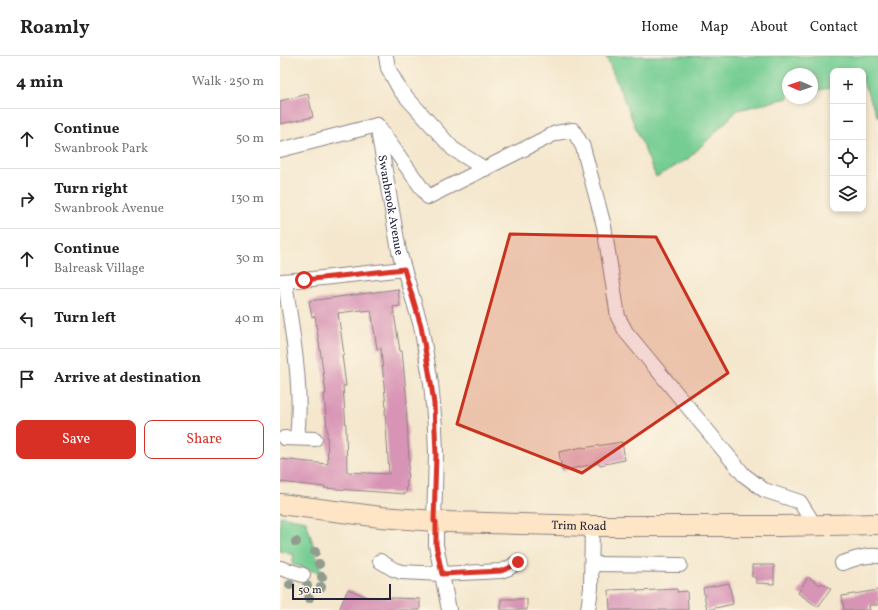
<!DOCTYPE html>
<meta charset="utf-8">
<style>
body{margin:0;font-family:Vollkorn,serif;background:#f2f2f2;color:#222}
.controls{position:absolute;right:12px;top:12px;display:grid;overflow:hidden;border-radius:8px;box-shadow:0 2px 6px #0003}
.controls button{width:36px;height:36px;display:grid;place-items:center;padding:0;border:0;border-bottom:1px solid #e0e0e0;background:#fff;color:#222;font:20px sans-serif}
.compass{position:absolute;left:502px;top:12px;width:36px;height:36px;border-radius:50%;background:#fff;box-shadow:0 2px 6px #0003;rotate:272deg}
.scale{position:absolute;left:12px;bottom:10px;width:99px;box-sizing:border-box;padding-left:4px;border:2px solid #22223b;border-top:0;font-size:11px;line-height:14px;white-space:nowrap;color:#22223b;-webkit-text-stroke:3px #fcf5e5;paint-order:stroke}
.stop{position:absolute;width:12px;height:12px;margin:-9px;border:3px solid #d93025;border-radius:50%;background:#fff}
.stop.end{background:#d93025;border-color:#fff;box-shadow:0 1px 4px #0008}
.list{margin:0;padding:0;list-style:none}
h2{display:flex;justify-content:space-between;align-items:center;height:52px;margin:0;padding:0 16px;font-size:17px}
h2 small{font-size:13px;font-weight:400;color:#767676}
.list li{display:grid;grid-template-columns:26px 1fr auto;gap:12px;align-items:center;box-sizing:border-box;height:60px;padding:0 16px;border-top:1px solid #e0e0e0}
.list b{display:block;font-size:15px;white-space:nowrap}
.list p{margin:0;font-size:13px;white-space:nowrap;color:#767676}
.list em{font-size:13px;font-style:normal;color:#767676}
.actions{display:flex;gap:8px;padding:12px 16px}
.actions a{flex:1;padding:9px 0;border:1px solid #d93025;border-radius:8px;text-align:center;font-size:14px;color:#d93025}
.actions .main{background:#d93025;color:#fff}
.icon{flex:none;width:22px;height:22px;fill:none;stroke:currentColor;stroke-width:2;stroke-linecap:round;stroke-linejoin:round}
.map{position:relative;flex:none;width:598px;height:554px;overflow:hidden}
header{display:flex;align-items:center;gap:24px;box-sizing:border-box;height:56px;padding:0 20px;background:#fff;border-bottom:1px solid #e0e0e0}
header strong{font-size:19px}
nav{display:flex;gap:22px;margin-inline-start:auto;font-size:14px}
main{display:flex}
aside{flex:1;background:#fff}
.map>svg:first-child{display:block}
</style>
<header>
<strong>Roamly</strong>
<nav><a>Home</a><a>Map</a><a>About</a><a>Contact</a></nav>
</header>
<main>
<aside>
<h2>4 min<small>Walk · 250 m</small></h2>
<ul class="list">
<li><svg class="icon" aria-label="ahead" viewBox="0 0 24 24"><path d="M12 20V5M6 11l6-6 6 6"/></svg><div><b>Continue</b><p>Swanbrook Park</p></div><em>50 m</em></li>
<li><svg class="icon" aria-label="right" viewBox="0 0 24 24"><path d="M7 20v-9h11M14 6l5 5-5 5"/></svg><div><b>Turn right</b><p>Swanbrook Avenue</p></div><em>130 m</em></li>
<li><svg class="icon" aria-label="ahead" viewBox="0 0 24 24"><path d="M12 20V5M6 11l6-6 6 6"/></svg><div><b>Continue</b><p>Balreask Village</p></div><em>30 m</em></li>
<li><svg class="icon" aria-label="left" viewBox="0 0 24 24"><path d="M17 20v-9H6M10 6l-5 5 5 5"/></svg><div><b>Turn left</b></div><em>40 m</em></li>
<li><svg class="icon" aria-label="arrive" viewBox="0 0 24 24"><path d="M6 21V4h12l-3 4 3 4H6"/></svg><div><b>Arrive at destination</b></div></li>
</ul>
<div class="actions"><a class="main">Save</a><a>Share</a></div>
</aside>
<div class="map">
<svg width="598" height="554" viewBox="0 0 598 554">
<rect width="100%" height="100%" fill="#fcf5e5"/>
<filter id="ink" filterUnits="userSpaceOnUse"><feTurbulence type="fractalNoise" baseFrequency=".025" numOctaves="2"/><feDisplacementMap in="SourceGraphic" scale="8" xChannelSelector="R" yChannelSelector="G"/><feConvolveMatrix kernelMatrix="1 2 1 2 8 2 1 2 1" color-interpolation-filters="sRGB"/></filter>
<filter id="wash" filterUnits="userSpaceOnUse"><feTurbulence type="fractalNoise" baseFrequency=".012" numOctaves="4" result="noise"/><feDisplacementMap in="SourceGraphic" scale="16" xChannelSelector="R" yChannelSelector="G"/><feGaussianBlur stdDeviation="0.9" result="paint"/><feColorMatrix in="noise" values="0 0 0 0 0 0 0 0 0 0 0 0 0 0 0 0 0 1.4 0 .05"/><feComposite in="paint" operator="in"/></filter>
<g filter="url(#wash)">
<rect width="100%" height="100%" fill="#f4e7cd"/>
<path fill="#75cd93" stroke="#4c7867" d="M326 0H598V62L583 26V15H553V31L532 36V18H508V42L458 54 408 103 376 121Z
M0 460 26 465 42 518 12 508 14 499 0 495Z"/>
<g id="blocks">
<path fill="#d894b5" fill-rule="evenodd" d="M28 38 33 61 0 68V45Z
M118 233 120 250 113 251 120 295H122L127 347H126L129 404 126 438 44 432 45 431 0 426V403L48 408 47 373 44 338H46L42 307 35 260 32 261 29 245ZM82 254V255L91 254 97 293 101 292 106 353H105L109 418 67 416 66 372 63 330H66L62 299 64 298 58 257Z
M342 386 345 404 320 409 319 407 282 415 279 396 303 391V392Z
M472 509H494V528L476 527V521H472Z
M528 521 540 529 542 527 551 533 538 551 518 537Z
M449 527 453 548 427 554 423 532Z
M68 533 87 541 140 543V554H59Z
M357 533V535L397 533V536L407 535 408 554H330L329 534Z
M598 534V549H589L590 554H564L562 540Z
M221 543H247V554H221Z"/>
</g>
</g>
<g filter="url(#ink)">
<use href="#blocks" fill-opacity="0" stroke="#8b8484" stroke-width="1"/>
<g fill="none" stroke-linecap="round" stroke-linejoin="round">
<defs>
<g id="street">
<path d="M106 0 108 12 120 34 173 93 205 113"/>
<path d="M97 69 148 141 276 77 293 74 303 91 324 170 338 261 346 276 464 419 484 434 520 446 535 470"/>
<path id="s1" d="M98 74 119 195 124 213 141 270 151 327 155 371 156 399 154 465"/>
<path d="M0 94 97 69"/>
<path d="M0 225 33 223 124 213"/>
<path d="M5 225C12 277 23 330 17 382"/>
<path d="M4 382 35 383"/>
<path d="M156 465V489L169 554"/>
<path d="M100 505 113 513 121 516 162 518 221 515 229 512 238 506"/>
<path d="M562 507C575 503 584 499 598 500"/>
<path d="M312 508 400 509"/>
<path d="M0 512 23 519"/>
<path d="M308 554 311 532 312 470"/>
</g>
<g id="secondary">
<path id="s2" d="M0 448 101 461 169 466 312 470H501L598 468"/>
</g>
</defs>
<use href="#street" stroke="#8b8484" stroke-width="16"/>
<use href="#secondary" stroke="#8b8484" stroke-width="22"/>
<use href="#street" stroke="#fff" stroke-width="14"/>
<use href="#secondary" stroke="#fde5c5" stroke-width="20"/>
</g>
<g fill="#909c8e">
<circle cx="16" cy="486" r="5"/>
<circle cx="35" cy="496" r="5"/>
<circle cx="39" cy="508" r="5"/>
<circle cx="42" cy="521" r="5"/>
<circle cx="10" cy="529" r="5"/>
<circle cx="27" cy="530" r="5"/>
<circle cx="41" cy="531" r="5"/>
<circle cx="29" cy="542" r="5"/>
</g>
</g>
<g fill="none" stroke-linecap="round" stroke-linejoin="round" filter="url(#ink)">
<path stroke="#d93025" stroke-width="5" d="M24 224 124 213 141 270 151 327 154 348 156 399 154 465 156 466V489L162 518 221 515 229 512 238 506"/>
</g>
<path fill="#c8321e" fill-opacity="0.2" stroke="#c8321e" stroke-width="3" stroke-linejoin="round" d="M230 178 376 181 448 317 302 417 177 368Z"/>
<g text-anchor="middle" stroke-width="3" stroke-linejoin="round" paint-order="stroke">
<g font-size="12" fill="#22223b" stroke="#fcf5e5">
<text dy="4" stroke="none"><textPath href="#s1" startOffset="76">Swanbrook Avenue</textPath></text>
<text dy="4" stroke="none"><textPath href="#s2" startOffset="300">Trim Road</textPath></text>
</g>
</g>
</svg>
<div class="controls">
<button>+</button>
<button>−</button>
<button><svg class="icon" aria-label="locate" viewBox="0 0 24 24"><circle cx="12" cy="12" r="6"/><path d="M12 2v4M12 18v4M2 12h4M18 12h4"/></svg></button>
<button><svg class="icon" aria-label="layers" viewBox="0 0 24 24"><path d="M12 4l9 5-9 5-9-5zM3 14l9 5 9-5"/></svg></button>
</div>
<svg class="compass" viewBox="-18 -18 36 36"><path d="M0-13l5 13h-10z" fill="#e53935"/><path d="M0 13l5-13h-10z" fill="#767676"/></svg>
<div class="scale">50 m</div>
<div class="stop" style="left:24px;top:224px"></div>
<div class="stop end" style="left:238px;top:506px"></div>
</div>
</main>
